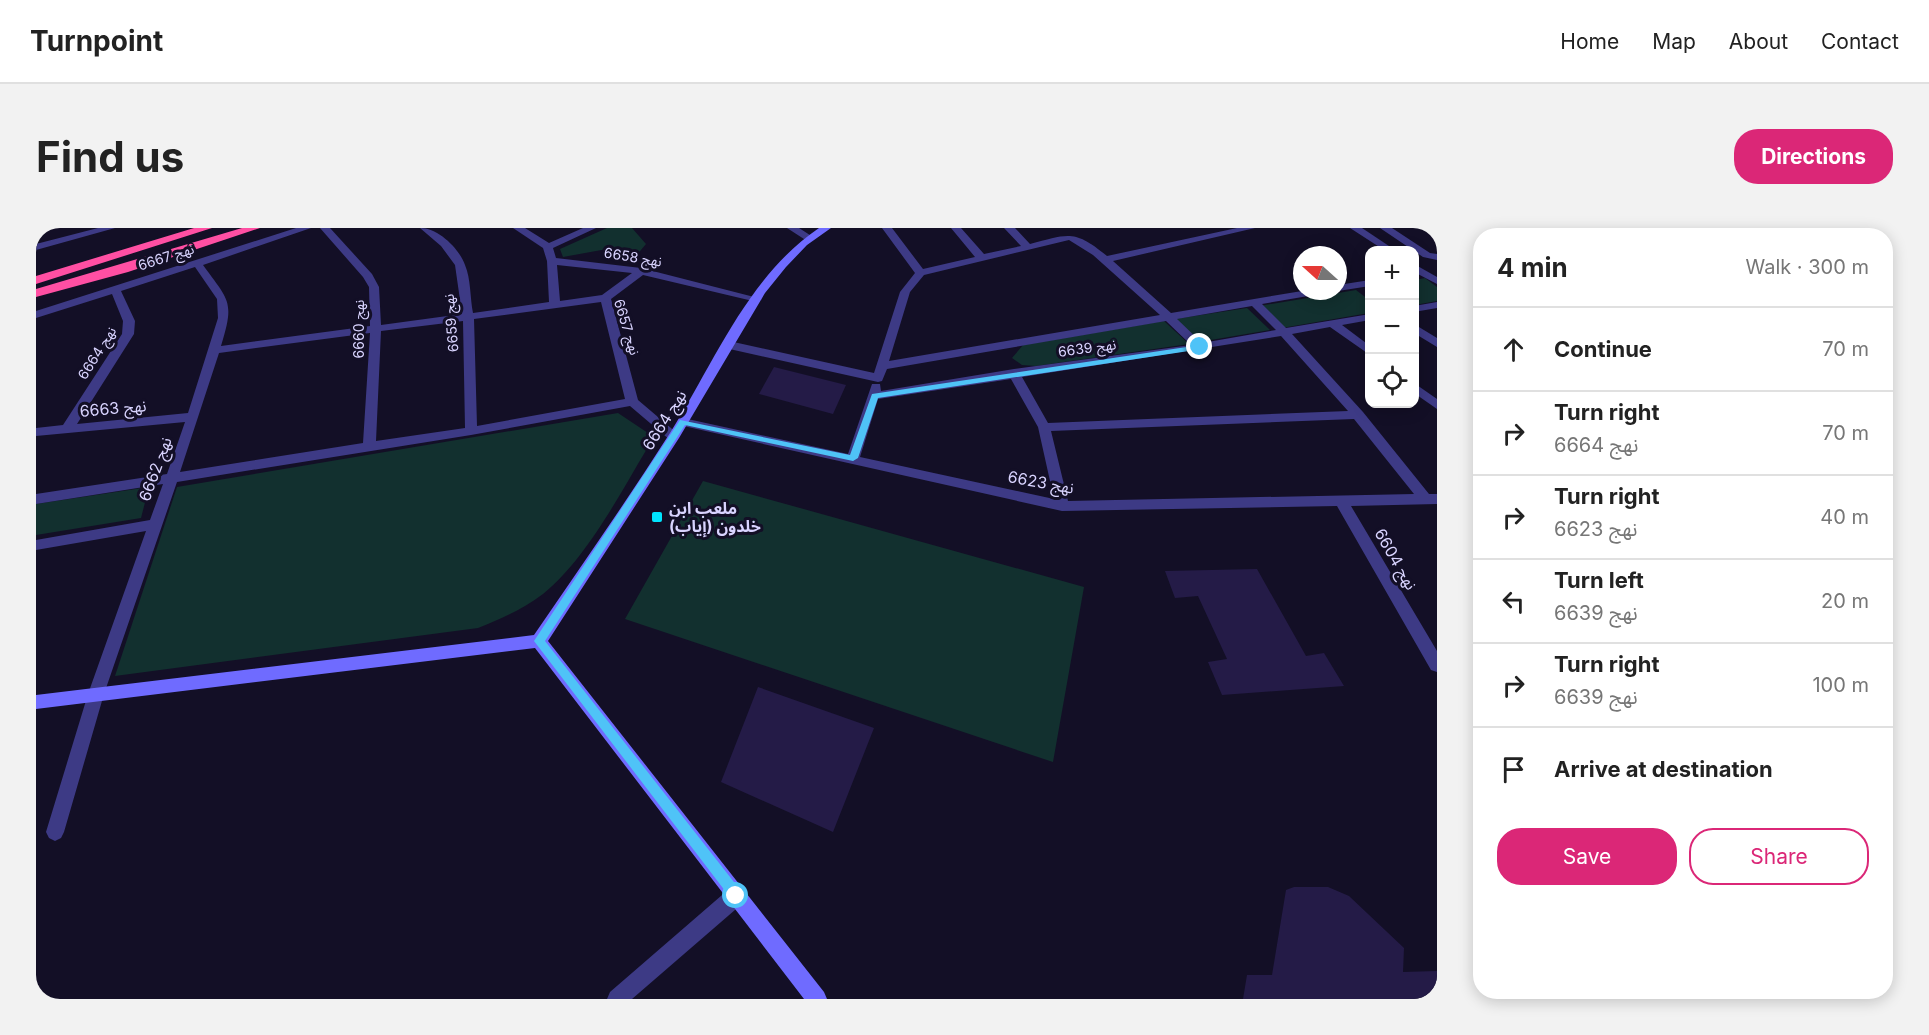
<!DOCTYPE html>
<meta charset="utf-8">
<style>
body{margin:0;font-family:Inter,"Noto Sans Arabic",sans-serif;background:#f2f2f2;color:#222}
.controls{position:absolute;right:18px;top:18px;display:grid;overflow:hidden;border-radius:12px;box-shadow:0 3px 15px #0003}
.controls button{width:54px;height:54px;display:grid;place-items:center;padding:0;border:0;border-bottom:2px solid #e0e0e0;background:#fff;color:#222;font:30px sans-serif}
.compass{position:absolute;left:1257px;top:18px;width:54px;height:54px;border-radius:50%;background:#fff;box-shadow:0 3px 15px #0003;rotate:291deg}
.stop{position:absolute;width:18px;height:18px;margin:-14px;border:4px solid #4fc3f7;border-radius:50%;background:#fff}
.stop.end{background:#4fc3f7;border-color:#fff;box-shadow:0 2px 6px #0008}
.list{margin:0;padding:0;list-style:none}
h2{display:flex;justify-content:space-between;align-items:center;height:78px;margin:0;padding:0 24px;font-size:26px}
h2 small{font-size:20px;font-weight:400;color:#767676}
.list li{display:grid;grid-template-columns:39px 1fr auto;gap:18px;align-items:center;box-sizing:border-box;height:84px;padding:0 24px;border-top:2px solid #e0e0e0}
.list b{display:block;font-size:22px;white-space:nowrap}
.list p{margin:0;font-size:20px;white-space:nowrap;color:#767676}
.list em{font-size:20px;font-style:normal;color:#767676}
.actions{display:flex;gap:12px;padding:18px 24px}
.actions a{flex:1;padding:14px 0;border:2px solid #db2777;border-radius:24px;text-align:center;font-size:21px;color:#db2777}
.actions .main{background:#db2777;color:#fff}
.icon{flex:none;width:33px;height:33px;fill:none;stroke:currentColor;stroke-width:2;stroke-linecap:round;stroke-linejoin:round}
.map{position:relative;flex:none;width:1401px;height:771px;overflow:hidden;border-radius:24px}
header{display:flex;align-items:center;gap:36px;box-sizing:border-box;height:84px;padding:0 30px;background:#fff;border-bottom:2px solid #e0e0e0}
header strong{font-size:28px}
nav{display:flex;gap:33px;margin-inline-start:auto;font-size:21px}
.intro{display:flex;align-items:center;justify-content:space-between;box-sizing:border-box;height:144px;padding:0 36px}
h1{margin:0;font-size:42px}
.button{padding:15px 27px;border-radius:24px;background:#db2777;color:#fff;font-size:21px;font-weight:700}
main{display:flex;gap:36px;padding:0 36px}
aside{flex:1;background:#fff;border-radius:24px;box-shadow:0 3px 15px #0003}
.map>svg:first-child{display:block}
</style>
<header>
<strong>Turnpoint</strong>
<nav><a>Home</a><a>Map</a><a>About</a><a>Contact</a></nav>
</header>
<div class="intro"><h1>Find us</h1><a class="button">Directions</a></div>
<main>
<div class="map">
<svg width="1401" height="771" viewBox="0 0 1401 771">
<rect width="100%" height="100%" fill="#130f26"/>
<path fill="#12302f" d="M571 0H596L610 16 594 35 575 31 571 21 527 29 524 21Z
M1389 50 1401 59V73L1379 77V52Z
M1320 62 1333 72V85L1246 100 1223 78Z
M1211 80 1234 102 1163 114 1139 91Z
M1128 93 1153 116 1000 138 986 137 976 130 987 117Z
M582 185 618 209C588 258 552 330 507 366 487 381 465 391 442 400L79 448 141 259Z
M667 253 1048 359 1017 534 589 391Z
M113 259 105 290 0 307V276Z"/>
<path fill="#241b47" d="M738 139 810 157 797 186 723 166Z
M1221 341 1270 428 1288 425 1308 458 1186 467 1172 434 1191 431 1162 368 1139 370 1129 343Z
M722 459 838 500 797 604 685 554Z
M1258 659H1292L1313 668 1368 720 1367 744 1401 743V771H1207L1211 747H1236L1250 662Z"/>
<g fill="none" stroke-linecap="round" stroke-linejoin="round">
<path fill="#3d3a85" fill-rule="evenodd" d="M1344 0H1356L1394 25 1401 26V32L1387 29Z"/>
<path fill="#3d3a85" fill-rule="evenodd" d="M62 0H79L0 22V16Z
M260 0H275L167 37C193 73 199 73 185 118L334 98 333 59 327 49 284 0H294L336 46 343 59 345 97 426 86 419 37 405 18 384 0C402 0 423 20 429 37 435 51 434 70 437 85L513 74 511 33 507 20 477 0H489L513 15 547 0H560L517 20 520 30 605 40 726 71 721 74 607 47 575 71 602 172 642 206V212H634L594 178 435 207 141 254 68 466 28 604 25 610 19 613 13 610 10 604 52 466 110 303 0 322V312L114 292 127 256 0 276V266L131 246 149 194 0 208V200L27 197 86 106 87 93 76 66 0 90V83ZM521 37 596 45 566 67 524 73ZM159 39 181 71 182 90 152 185 41 196 98 106 99 93 85 63ZM565 74 589 171 441 198 438 91ZM427 93 429 200 340 213 345 103ZM334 105 327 215 144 244 183 125Z
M751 0H763L777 9 768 11Z
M846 0H856L887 41 939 29 915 0H925L948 26 985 18 968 0H979L994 16C1033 6 1038 1 1071 28L1201 0H1219L1077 33 1135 85 1266 63H1289L1284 66 1226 76 1250 100 1334 86V92L1306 97 1334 118V127L1294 99 1256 106 1327 184 1393 266H1401V276L1315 278 1401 423V444L1395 442 1301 278 1026 283 643 197 641 194 647 190 812 226 836 156H844L845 163 978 141 1155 117 1130 93 851 141 846 153 842 154 689 120V114L693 113 838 145 864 64 879 45ZM1033 12 1057 27 1124 87 853 133 874 64 888 47ZM1216 78 1240 102 1166 115 1141 91ZM1245 108 1312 183 1012 195 986 149ZM975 151 1002 199 1018 271 824 229 842 171ZM1318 191 1378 266 1032 273 1015 203Z
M1314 0H1326L1359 22H1348Z
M1378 36 1401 49V56L1378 44Z
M1334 52V58L1302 63H1301L1302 57Z
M1401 74V80L1378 84V78Z
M1378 96 1401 110V119L1378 105Z
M1378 155 1401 171V181L1378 165Z
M700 659 707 661 709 668 707 675 596 771H571L574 764 693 661Z"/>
<path fill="#6f6bff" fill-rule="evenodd" d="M783 0H795L771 17 750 39 729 65 643 210 512 413 788 764 791 771H768L499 420 0 481V467L498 407C544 340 590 274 634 205 678 135 712 48 783 0Z"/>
<path fill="#ff4fa3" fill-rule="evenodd" d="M158 0H176L0 56V48Z
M206 0H224L92 44 0 69V61Z"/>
</g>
<path fill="#4fc3f7" d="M1164 117 1166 121 842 170 822 230 817 233 649 197 509 413 705 663V672H696L498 413 644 192 814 227 836 166Z"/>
<rect fill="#00e5ff" stroke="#130f26" stroke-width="2" x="615" y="283" width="12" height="12" rx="3"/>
<g text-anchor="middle" stroke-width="6" stroke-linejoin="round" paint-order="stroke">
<g font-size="14" fill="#d9d4ff" stroke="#130f26">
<text transform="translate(130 29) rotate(-18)" y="5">نهج 6667</text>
<text transform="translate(597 29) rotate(9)" y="5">نهج 6658</text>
<text transform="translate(415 95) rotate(-95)" y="5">نهج 6659</text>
<text transform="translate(591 99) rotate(73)" y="5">نهج 6657</text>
<text transform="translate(323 101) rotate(-90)" y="5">نهج 6660</text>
<text transform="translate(1051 120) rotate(-8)" y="5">نهج 6639</text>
<text transform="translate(61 125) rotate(-58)" y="5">نهج 6664</text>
</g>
<g font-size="16" fill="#d9d4ff" stroke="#130f26">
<text transform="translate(77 180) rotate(-5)" y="6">نهج 6663</text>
<text transform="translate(628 192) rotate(-58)" y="6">نهج 6664</text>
<text transform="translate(119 241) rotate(-70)" y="6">نهج 6662</text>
<text transform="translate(1005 254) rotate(10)" y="6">نهج 6623</text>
<text transform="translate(1360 331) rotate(60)" y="6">نهج 6604</text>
</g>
<g font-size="16" font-weight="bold" fill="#d9d4ff" stroke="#130f26" text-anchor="start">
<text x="633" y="286">ملعب ابن<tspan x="633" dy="18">خلدون (إياب)</tspan></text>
</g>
</g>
</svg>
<div class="controls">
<button>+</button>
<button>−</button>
<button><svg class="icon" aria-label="locate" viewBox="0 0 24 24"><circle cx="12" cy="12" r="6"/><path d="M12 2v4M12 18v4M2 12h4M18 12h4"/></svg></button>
</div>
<svg class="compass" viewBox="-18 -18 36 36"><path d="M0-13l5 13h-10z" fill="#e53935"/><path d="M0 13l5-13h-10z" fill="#767676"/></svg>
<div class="stop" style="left:700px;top:668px"></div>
<div class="stop end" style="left:1164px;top:119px"></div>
</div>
<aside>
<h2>4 min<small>Walk · 300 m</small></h2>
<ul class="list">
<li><svg class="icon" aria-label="ahead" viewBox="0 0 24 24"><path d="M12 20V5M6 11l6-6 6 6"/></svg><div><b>Continue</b></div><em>70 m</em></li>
<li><svg class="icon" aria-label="right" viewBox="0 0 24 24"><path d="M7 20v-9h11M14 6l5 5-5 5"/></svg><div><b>Turn right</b><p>نهج 6664</p></div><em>70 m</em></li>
<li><svg class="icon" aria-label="right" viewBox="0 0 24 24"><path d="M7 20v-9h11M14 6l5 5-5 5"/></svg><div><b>Turn right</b><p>نهج 6623</p></div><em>40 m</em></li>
<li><svg class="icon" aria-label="left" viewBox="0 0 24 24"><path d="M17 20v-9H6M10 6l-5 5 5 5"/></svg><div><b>Turn left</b><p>نهج 6639</p></div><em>20 m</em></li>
<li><svg class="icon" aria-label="right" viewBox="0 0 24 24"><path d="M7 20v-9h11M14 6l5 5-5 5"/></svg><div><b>Turn right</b><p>نهج 6639</p></div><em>100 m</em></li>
<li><svg class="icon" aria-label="arrive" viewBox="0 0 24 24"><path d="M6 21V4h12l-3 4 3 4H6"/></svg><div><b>Arrive at destination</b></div></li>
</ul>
<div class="actions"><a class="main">Save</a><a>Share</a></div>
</aside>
</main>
